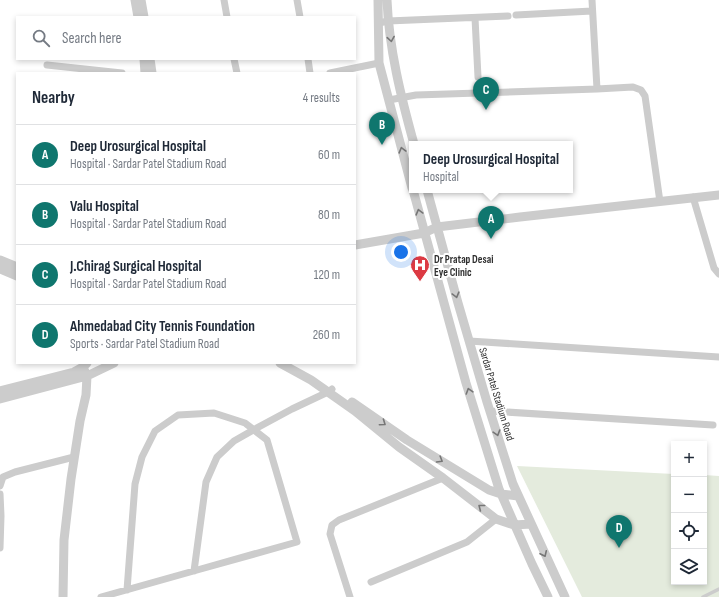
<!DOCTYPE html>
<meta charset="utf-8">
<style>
body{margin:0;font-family:"Sofia Sans Condensed",sans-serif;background:#f2f2f3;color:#1f2937}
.controls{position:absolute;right:12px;bottom:12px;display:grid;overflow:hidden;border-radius:0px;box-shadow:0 2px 6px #0003}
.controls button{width:36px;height:36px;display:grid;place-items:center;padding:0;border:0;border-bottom:1px solid #e0e1e3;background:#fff;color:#1f2937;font:20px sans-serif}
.you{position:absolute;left:401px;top:252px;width:14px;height:14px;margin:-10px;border:3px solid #fff;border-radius:50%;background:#1a73e8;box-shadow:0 0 0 6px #1a73e833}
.badge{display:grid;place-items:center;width:26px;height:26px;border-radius:50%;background:#0f766e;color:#fff;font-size:13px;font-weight:700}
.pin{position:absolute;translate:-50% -33px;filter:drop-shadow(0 1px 2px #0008)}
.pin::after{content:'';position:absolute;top:21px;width:14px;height:12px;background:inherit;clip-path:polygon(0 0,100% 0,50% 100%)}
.popup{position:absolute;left:409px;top:141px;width:164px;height:52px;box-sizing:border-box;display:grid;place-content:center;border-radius:0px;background:#fff;filter:drop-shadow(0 1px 3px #0005);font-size:13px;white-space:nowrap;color:#747a83}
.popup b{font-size:15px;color:#1f2937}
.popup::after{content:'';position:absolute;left:50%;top:100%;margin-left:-8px;border:8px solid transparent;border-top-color:#fff}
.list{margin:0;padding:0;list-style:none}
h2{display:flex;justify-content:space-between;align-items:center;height:52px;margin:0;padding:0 16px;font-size:17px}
h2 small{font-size:13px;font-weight:400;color:#747a83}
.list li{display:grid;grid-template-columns:26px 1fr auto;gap:12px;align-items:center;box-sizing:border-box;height:60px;padding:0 16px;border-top:1px solid #e0e1e3}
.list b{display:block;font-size:15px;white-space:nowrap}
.list p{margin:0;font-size:13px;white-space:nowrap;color:#747a83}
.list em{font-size:13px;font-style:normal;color:#747a83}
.icon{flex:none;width:22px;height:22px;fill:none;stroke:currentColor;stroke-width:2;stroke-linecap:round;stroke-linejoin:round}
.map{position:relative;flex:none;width:719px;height:597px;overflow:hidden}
.search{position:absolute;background:#fff;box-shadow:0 2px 6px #0003;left:16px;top:16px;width:340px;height:44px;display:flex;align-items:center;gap:10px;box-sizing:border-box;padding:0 14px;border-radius:0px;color:#747a83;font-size:15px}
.panel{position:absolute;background:#fff;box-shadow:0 2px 6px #0003;left:16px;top:72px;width:340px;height:292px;border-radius:0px}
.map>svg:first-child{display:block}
</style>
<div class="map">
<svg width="719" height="597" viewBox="0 0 719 597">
<rect width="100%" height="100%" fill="#fff"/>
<path fill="#e4ebdd" d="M517 466 674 474V582H704V475L719 476V597H582Z"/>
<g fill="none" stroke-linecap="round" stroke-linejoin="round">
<path stroke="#ccc" stroke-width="3.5" d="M703 597 719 589"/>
<path stroke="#ccc" stroke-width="7" d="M224 0 227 17
M297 0 300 17
M592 0 597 89
M516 15 592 11
M475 18 478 77
M379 23 388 21 508 16
M234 59 237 73
M308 59 310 73
M47 65 122 73
M330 73 379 63
M389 100 416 95 597 89 633 87 641 90 645 96 660 202
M693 197 714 268 719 274
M469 341 719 357
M490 411 713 425
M0 486 3 477 15 472 74 457
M0 494 1 516 0 548
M194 571 206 482 217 457 234 441 255 429 292 409 328 392 332 389
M371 582 467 542 496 519
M101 597C166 579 232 560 297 542L267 440 245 423 214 413 178 415 155 431 142 457 135 484 127 590
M350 597 330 534 332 525 339 520 443 478"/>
<path stroke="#ccc" stroke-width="9" d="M135 0 138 17
M141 0 144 17
M378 0 379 63 412 188
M387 0C389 49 401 97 414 144
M144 59 145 73
M150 59 152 73
M413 190 466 383 499 489 532 564 548 597
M427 190 458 303 487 402 513 484 565 597
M355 245 424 233 437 227 520 217 719 195
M0 260 17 267
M0 269 17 276
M280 363 311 380 355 411 399 447 443 478 496 519 514 525 531 524
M0 391 74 372 83 367 87 363
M0 399 87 376 114 363
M352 402 407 440 489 490 501 494 518 496
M63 597 64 540 71 479 80 421 86 395 87 376 83 367"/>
</g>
<defs><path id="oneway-chevron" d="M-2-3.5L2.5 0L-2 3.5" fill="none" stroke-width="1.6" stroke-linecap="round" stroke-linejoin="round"/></defs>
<g stroke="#767676">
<use href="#oneway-chevron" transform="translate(391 39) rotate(81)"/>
<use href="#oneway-chevron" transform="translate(402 150) rotate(-105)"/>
<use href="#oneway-chevron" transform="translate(419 212) rotate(-105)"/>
<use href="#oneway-chevron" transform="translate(456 295) rotate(75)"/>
<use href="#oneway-chevron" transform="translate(469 391) rotate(-107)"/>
<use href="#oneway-chevron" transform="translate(383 423) rotate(35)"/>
<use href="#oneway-chevron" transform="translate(497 433) rotate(73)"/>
<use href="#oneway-chevron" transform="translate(440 460) rotate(31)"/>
<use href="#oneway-chevron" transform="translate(481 507) rotate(-142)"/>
<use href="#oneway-chevron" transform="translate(544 554) rotate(65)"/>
</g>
<defs>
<symbol id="hospital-pin" viewBox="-11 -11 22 30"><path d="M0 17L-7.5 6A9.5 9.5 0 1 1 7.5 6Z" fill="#dc3a43" stroke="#fff"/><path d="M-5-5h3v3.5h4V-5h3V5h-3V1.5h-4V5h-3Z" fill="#fff"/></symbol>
</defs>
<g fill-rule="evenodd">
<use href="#hospital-pin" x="409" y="254" width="22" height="30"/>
</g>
<g text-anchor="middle" stroke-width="4" stroke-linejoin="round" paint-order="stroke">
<g font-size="11" font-weight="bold" fill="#2f2f2f" stroke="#fff" text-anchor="start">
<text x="434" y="263">Dr Pratap Desai<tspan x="434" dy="13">Eye Clinic</tspan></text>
</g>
<g font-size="11" fill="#2f2f2f" stroke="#fff">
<text transform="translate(497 394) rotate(73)" y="4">Sardar Patel Stadium Road</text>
</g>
</g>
</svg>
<div class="controls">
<button>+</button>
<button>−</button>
<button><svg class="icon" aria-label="locate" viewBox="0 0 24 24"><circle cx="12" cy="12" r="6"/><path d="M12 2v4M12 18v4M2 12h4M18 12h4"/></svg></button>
<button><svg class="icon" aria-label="layers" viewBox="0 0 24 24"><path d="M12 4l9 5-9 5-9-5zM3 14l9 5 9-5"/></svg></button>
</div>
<div class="you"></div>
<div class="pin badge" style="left:491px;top:239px">A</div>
<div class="popup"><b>Deep Urosurgical Hospital</b>Hospital</div>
<div class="pin badge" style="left:382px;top:145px">B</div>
<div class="pin badge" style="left:486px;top:110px">C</div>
<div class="pin badge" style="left:619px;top:548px">D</div>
<div class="search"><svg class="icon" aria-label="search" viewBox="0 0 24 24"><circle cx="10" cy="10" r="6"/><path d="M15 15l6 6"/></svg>Search here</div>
<section class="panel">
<h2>Nearby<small>4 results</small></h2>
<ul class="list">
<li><span class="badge">A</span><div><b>Deep Urosurgical Hospital</b><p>Hospital · Sardar Patel Stadium Road</p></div><em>60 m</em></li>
<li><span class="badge">B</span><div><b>Valu Hospital</b><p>Hospital · Sardar Patel Stadium Road</p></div><em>80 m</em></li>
<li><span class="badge">C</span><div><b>J.Chirag Surgical Hospital</b><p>Hospital · Sardar Patel Stadium Road</p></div><em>120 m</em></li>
<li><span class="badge">D</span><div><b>Ahmedabad City Tennis Foundation</b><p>Sports · Sardar Patel Stadium Road</p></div><em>260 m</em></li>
</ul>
</section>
</div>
